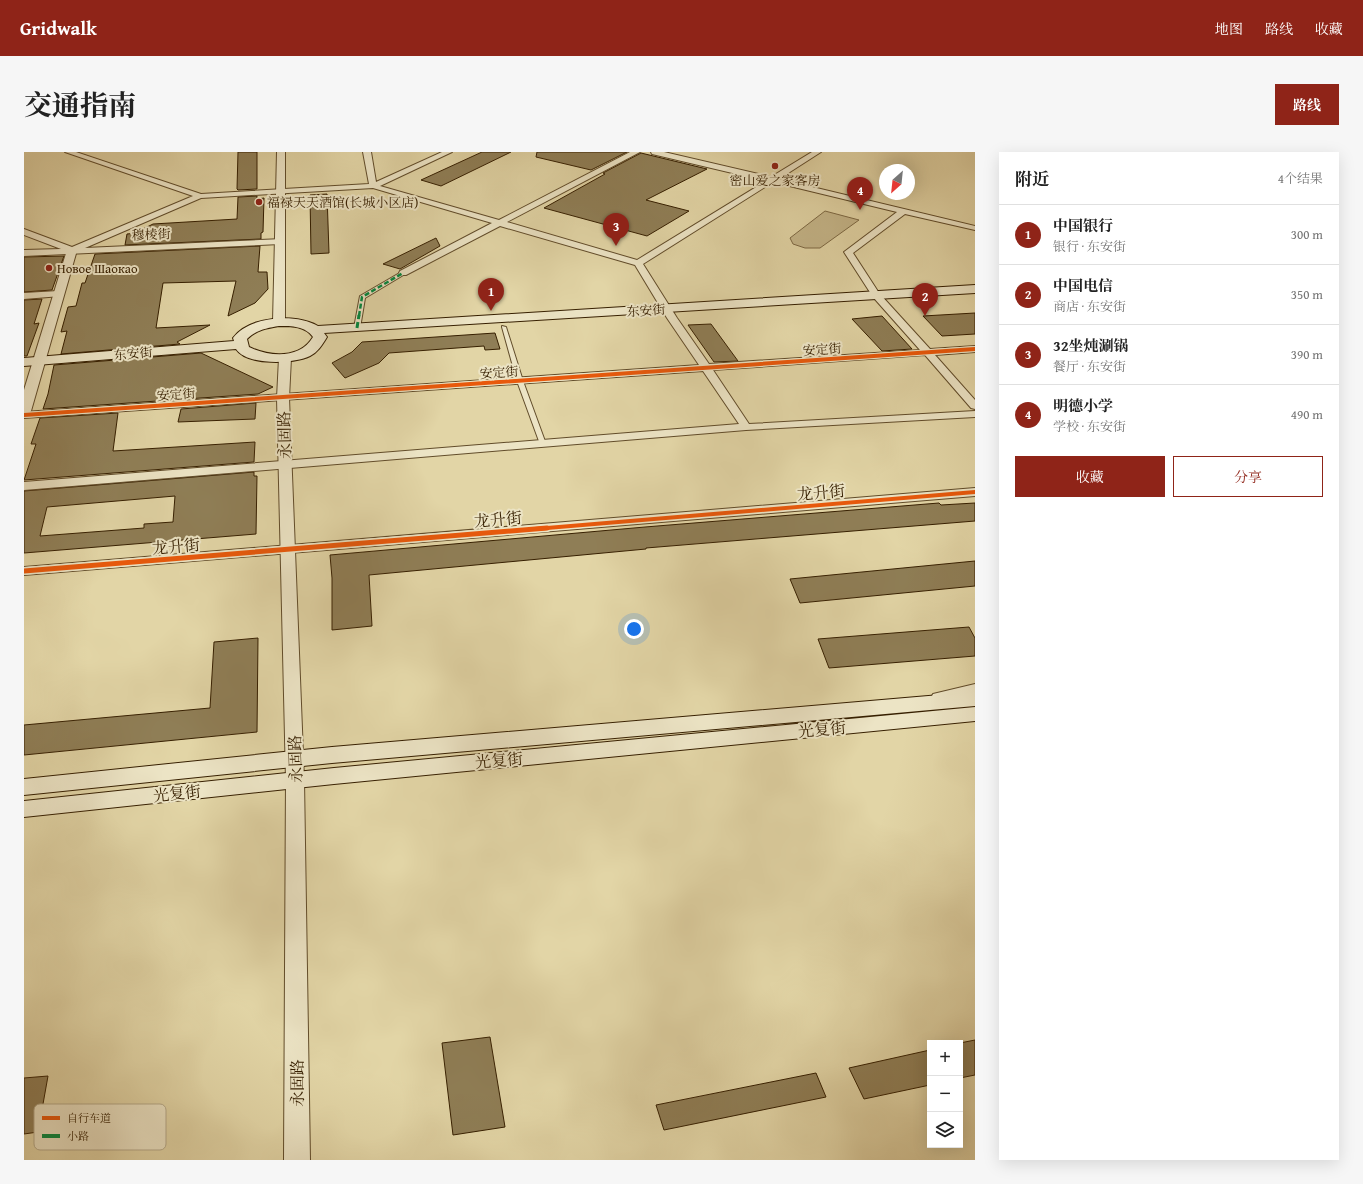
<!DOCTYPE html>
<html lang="zh">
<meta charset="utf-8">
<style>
body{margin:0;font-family:"Gentium Book Plus","Noto Serif SC",serif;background:#f6f6f6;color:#222}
.controls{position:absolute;right:12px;bottom:12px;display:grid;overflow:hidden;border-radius:0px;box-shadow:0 4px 16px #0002}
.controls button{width:36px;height:36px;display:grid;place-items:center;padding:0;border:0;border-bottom:1px solid #e0e0e0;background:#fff;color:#222;font:20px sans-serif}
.compass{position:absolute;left:855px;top:12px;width:36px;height:36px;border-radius:50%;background:#fff;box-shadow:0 4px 16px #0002;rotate:207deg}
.you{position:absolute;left:610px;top:477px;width:14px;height:14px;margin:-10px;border:3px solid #fff;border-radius:50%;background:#1a73e8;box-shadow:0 0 0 6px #1a73e833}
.badge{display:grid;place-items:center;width:26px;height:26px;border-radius:50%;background:#8f2418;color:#fff;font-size:13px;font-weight:700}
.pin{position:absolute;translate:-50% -33px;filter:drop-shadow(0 1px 2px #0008)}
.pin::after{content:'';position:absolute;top:21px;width:14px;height:12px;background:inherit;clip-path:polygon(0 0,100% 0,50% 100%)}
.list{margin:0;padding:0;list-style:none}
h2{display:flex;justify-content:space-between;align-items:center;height:52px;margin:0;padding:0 16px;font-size:17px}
h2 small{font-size:13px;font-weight:400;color:#767676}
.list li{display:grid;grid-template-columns:26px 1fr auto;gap:12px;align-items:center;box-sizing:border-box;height:60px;padding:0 16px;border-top:1px solid #e0e0e0}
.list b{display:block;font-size:15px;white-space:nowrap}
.list p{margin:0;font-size:13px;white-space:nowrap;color:#767676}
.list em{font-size:13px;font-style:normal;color:#767676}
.actions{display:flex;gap:8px;padding:12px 16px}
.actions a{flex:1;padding:9px 0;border:1px solid #8f2418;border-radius:0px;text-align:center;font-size:14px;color:#8f2418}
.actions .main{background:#8f2418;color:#fff}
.icon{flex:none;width:22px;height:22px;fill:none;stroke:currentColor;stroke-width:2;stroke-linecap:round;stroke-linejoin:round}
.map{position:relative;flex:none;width:951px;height:1008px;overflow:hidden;border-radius:0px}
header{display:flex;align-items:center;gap:24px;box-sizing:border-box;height:56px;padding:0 20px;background:#8f2418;color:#fff}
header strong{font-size:19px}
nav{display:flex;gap:22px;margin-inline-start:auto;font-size:14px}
.intro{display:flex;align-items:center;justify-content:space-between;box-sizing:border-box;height:96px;padding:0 24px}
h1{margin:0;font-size:28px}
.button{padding:10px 18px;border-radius:0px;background:#8f2418;color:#fff;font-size:14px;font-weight:700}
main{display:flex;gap:24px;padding:0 24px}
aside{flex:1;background:#fff;border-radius:0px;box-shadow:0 4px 16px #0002}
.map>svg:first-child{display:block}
</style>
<header>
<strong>Gridwalk</strong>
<nav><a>地图</a><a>路线</a><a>收藏</a></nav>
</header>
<div class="intro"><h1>交通指南</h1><a class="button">路线</a></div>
<main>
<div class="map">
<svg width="951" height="1008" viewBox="0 0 951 1008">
<rect width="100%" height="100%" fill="#e2d5a6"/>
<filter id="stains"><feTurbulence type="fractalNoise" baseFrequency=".005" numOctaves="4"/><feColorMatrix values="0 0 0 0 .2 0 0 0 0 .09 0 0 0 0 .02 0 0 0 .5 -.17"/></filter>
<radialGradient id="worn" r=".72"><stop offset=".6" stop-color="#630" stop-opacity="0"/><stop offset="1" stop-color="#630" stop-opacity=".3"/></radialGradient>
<path fill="#c5b68a" stroke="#7e6a45" d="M801 59 835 68 796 96H781L769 92 766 86Z"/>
<path fill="#8f7e56" stroke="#361f00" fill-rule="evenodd" d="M214 0H233V37L214 38 213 37Z
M458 0H487L417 34 397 28Z
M513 0H603L567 18 512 5Z
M617 1 683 17 622 48 665 59 623 84 520 56 581 22 579 21Z
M303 42 305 101 287 102 286 43Z
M233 44V47L240 46 239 80 237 81V87L101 93 103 82 114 81 115 79 129 72 213 67 214 45Z
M412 86 416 94 376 117 359 112Z
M236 94 234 120H243L244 137 231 151 204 164 212 129 139 131 132 176 186 173 153 190 156 192 37 202 43 179 37 180 44 155 52 154 58 131H61L71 102Z
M40 104 28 138 0 140V105Z
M18 147 10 172 15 171 3 204H0V148Z
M951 161V182L918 184 899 164Z
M858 164 888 197 858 199 828 167Z
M687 172 714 209 690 210 664 173Z
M471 181 476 197 461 198 460 194 365 201 355 211 321 226 308 211 328 200 338 190Z
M177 201 249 235 234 242 19 257 24 242 30 213Z
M232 251 231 267 154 270 157 257Z
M94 261 89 299 231 290 230 310 0 328 12 292H7L16 266Z
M230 320V324H233L232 382 0 401V339ZM151 344 149 370 120 372V376L16 384 23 355Z
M915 351 917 353 951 351V369L622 396V397L345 423 348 474 308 478V426L306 403 621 375Z
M951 409V434L776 451 766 427Z
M945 475 951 486V504L805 516 794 487Z
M234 486 233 580 0 603V573L186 556 190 490Z
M466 885 481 975 429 983 418 891Z
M951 888V923L936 926V891Z
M906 898V933L840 947 825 916Z
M792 921 802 945 640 978 632 953Z
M24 924 14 980 0 982V926Z"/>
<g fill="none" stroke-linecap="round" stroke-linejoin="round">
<defs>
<path id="service" d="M478 174 482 175 499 229 522 292 521 293 519 294 516 292 493 229 478 175Z"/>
<path id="pedestrian" d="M379 119 382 121 381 122 341 146 336 176 331 177 330 176 336 144Z"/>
<path id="minor" d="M41 0H52L177 42 345 32 339 0H347L352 30 418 0H428L356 34 475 68 606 0H616L483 70 613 108 742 29 628 2 627 0H640L747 25 788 0H797L755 27 951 74V78L881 62 829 101 855 141 906 197 951 194V200L911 203 951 248V257L947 256 901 203 689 218 725 272 951 259V265L722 278 0 338V330L715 272 679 219 0 266V260L675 213 643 166 611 113 476 74 382 123H376L375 121 376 119 468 71 349 36 177 46 61 96 259 87 260 89 259 91 256 92 0 104V98L37 97 0 83V77L48 95 169 44ZM749 30 873 60 820 100 849 145 896 198 685 212 653 166 619 112Z
M34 139 39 142 37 144 0 147V141Z
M951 336V344L0 423V415Z
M951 532V542L914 551 909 550 907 546 909 542Z"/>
<path id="tertiary" d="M253 0H261V170L259 172H251L249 170Z
M48 95 53 98 7 259 5 262 0 263V238L43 98Z
M261 202 265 203 267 206 265 246 280 628 286 1008H260L262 628 253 246 255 206 257 203Z"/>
<path id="secondary" d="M951 133V141L300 181 303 185C298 193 294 200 286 204 270 212 223 214 212 197L0 214V206L210 189 209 186C225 164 272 161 294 174ZM255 174C268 174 281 174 289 185 276 207 246 205 225 195L223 187C232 178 243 176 255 174Z
M951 540V554L308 611 0 643V627L308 595Z
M951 555V569L310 632 0 665V649L310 616Z"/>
</defs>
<use href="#service" stroke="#614c2a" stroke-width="2"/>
<use href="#pedestrian" stroke="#614c2a" stroke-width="2"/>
<use href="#minor" stroke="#614c2a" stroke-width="2"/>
<use href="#tertiary" stroke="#614c2a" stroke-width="2"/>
<use href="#secondary" stroke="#361f00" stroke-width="2"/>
<use href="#service" fill="#ece4c5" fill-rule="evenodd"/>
<use href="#pedestrian" fill="#ece4c5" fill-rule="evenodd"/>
<use href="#minor" fill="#ece4c5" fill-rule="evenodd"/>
<use href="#tertiary" fill="#ece4c5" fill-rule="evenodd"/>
<use href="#secondary" fill="#ece4c5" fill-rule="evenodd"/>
<path stroke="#00873e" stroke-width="2.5" stroke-dasharray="5 2.5" stroke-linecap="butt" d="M335 164 338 145 379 121"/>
<path stroke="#00873e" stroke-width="3" stroke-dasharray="6 3" stroke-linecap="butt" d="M333 176 335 163"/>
<defs>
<path id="cycleway-far1" d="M0 263 951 197
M511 377 951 340"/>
<path id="cycleway" d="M0 419 523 376"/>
</defs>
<use href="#cycleway-far1" stroke="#ece4c5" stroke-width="6"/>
<use href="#cycleway" stroke="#ece4c5" stroke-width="8"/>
<use href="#cycleway-far1" stroke="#e8590c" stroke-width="4"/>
<use href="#cycleway" stroke="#e8590c" stroke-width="5"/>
</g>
<g fill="#8f2418" stroke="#ece4c5" stroke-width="1.5">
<circle cx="751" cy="14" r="4"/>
<circle cx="235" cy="50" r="4"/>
<circle cx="25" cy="116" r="4"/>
</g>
<g text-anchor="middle" stroke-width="4" stroke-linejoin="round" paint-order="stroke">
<g font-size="13" fill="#361f00" stroke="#ece4c5" text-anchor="start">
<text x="751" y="33" text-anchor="middle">密山爱之家客房</text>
<text x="243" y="55">福禄天天酒馆(长城小区店)</text>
<text x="33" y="121">Новое Шаокао</text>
</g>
<g font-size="13" fill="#361f00" stroke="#ece4c5">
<text transform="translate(127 82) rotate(-2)" y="5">穆棱街</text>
<text transform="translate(622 158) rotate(-4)" y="5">东安街</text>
<text transform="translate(798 197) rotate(-4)" y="5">安定街</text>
<text transform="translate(109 201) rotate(-5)" y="5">东安街</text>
<text transform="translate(475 220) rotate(-4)" y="5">安定街</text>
<text transform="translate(152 242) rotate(-4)" y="5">安定街</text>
</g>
<g font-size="16" fill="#361f00" stroke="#ece4c5">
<text transform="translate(260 283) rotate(-91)" y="6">永固路</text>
<text transform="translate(797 340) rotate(-5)" y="6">龙升街</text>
<text transform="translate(474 367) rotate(-5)" y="6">龙升街</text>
<text transform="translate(152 394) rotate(-5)" y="6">龙升街</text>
<text transform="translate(798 577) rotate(-5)" y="6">光复街</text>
<text transform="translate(271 607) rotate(-92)" y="6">永固路</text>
<text transform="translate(475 608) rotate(-5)" y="6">光复街</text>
<text transform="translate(153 641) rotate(-6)" y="6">光复街</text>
<text transform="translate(273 931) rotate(-90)" y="6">永固路</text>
</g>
</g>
<rect x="10" y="952" width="132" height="46" rx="6" fill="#ece4c5" stroke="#b5a98a" stroke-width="1"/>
<rect x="18" y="964" width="18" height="4" fill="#e8590c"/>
<rect x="18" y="982" width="18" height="4" fill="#00873e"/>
<g font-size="11" fill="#361f00">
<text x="43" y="970">自行车道</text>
<text x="43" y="988">小路</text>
</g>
<rect width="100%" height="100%" filter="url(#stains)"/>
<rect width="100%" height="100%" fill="url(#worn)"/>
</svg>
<div class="controls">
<button>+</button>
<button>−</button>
<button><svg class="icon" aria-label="layers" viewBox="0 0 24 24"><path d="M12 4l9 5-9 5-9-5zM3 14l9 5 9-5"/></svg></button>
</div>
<svg class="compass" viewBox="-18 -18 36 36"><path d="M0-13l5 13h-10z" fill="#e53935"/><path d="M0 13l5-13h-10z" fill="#767676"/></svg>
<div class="you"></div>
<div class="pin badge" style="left:467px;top:159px">1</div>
<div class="pin badge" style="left:901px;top:164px">2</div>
<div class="pin badge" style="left:592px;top:94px">3</div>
<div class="pin badge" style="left:836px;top:58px">4</div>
</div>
<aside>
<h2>附近<small>4个结果</small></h2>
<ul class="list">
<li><span class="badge">1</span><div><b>中国银行</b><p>银行 · 东安街</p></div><em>300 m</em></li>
<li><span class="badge">2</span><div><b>中国电信</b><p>商店 · 东安街</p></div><em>350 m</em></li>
<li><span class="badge">3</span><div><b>32坐炖涮锅</b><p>餐厅 · 东安街</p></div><em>390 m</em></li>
<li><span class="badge">4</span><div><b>明德小学</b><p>学校 · 东安街</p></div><em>490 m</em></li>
</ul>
<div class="actions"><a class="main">收藏</a><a>分享</a></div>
</aside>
</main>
